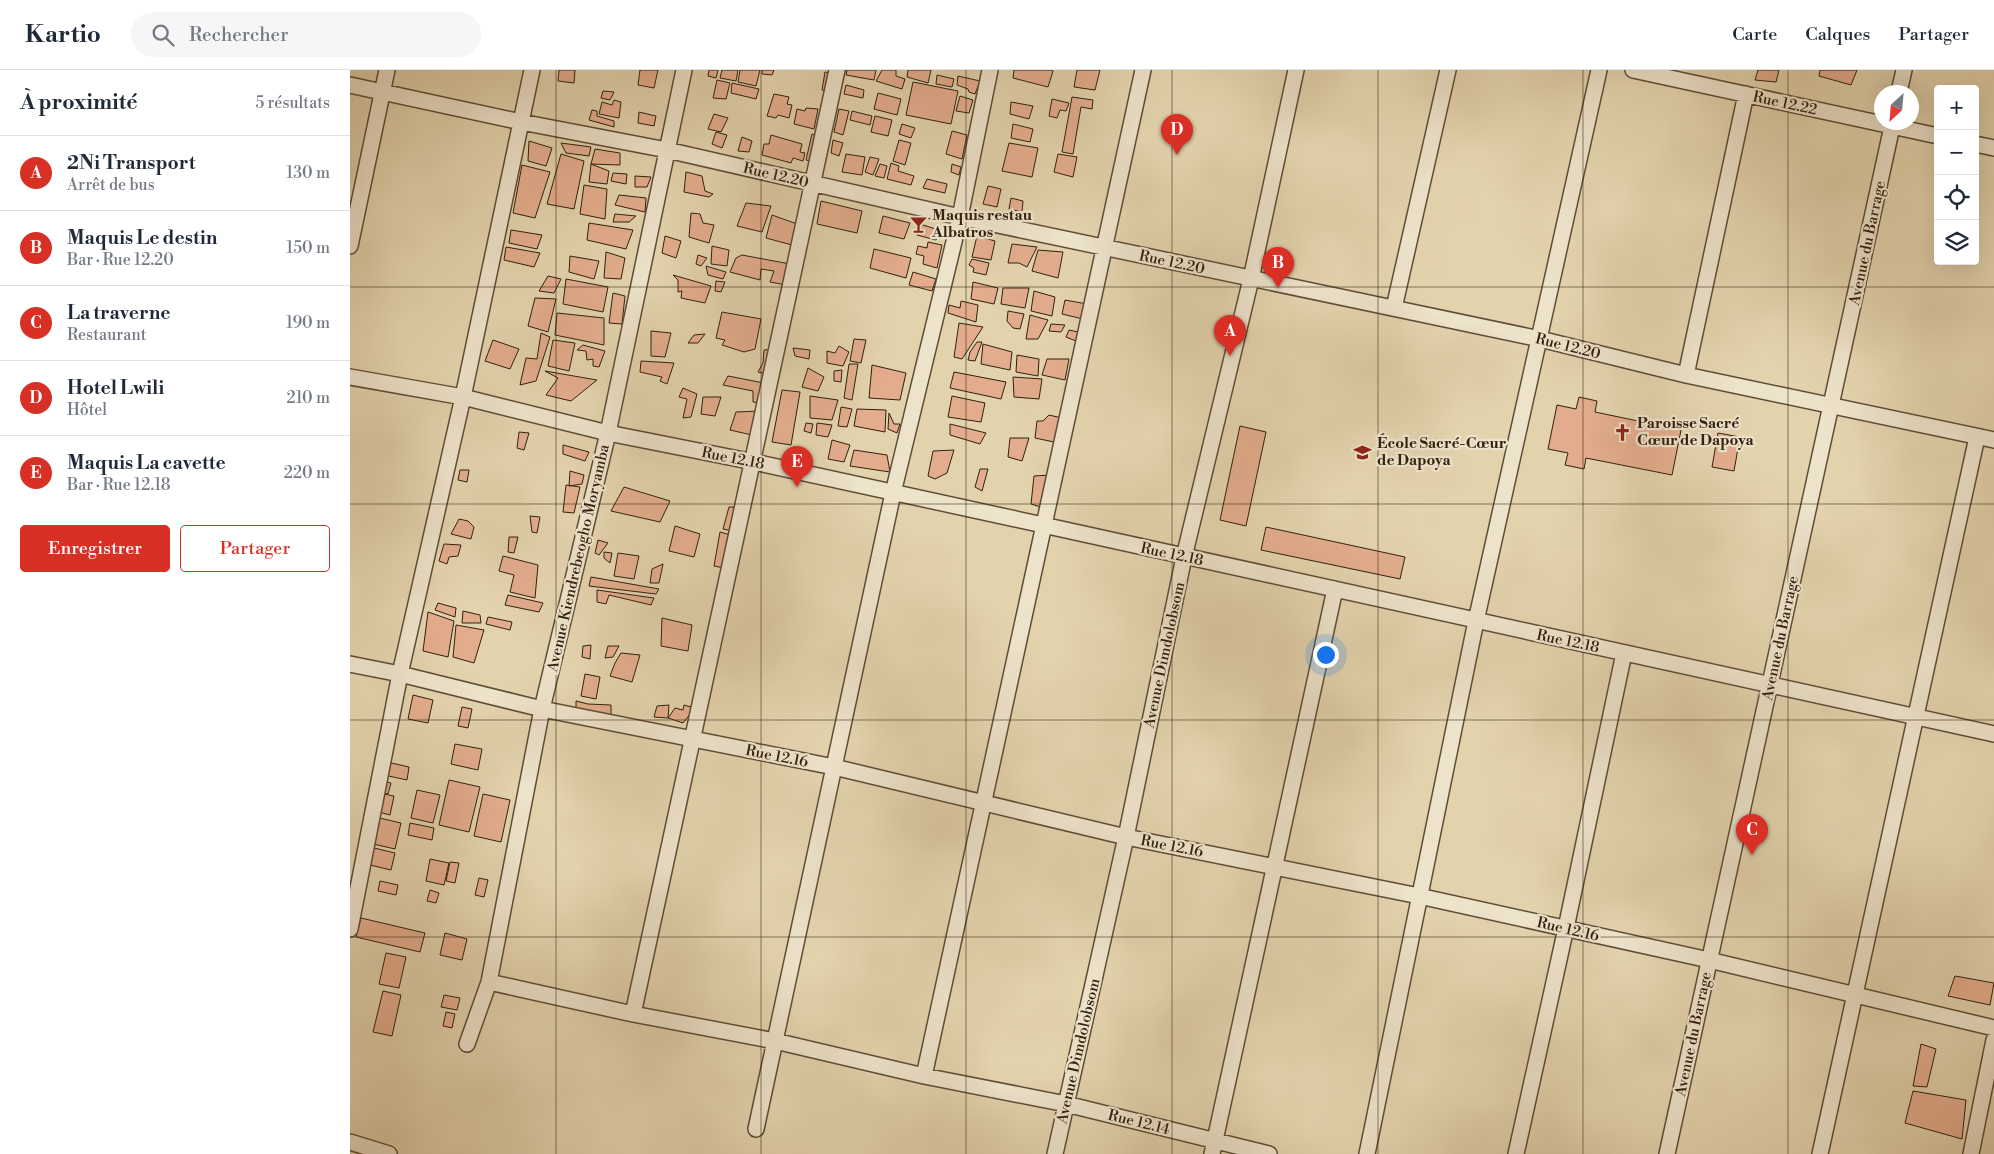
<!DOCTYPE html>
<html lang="fr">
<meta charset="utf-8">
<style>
body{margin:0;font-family:"Libre Bodoni",serif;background:#f6f6f7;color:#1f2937}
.controls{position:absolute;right:15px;top:15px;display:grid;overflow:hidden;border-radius:5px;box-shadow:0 5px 20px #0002}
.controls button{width:45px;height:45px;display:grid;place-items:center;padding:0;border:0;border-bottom:1px solid #e0e1e3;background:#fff;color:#1f2937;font:25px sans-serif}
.compass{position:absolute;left:1524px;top:15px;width:45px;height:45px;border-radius:50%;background:#fff;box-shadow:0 5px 20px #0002;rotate:206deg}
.you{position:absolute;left:975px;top:584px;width:18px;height:18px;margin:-12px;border:4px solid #fff;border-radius:50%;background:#1a73e8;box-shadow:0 0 0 8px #1a73e833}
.badge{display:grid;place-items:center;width:32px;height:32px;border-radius:50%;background:#d93025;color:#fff;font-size:16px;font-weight:700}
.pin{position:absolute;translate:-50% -41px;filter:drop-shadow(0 1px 2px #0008)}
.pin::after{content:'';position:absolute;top:26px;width:18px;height:15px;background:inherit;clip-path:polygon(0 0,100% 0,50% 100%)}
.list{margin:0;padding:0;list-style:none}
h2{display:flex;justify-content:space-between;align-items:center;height:65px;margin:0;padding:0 20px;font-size:21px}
h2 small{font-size:16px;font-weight:400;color:#747a83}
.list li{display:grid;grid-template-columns:32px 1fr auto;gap:15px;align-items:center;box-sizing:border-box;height:75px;padding:0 20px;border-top:1px solid #e0e1e3}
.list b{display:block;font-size:19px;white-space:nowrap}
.list p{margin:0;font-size:16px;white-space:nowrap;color:#747a83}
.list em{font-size:16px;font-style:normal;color:#747a83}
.actions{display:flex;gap:10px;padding:15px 20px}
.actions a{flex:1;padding:11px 0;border:1px solid #d93025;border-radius:5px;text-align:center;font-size:18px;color:#d93025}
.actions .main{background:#d93025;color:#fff}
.icon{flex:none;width:28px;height:28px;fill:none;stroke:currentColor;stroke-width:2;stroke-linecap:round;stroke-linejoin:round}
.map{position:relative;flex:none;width:1644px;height:1084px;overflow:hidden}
header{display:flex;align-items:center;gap:30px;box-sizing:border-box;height:70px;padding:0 25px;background:#fff;border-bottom:1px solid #e0e1e3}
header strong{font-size:24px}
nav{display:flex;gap:28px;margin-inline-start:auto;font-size:18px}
.search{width:350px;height:45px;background:#f6f6f7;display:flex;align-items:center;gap:12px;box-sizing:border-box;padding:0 18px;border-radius:28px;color:#747a83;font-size:19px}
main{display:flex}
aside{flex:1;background:#fff}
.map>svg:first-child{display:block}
</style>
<header>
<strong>Kartio</strong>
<div class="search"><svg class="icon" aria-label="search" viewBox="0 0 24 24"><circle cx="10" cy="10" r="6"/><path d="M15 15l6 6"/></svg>Rechercher</div>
<nav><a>Carte</a><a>Calques</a><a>Partager</a></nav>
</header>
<main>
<aside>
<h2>À proximité<small>5 résultats</small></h2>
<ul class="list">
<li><span class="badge">A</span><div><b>2Ni Transport</b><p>Arrêt de bus</p></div><em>130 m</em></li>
<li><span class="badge">B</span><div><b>Maquis Le destin</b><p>Bar · Rue 12.20</p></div><em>150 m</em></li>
<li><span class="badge">C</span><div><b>La traverne</b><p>Restaurant</p></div><em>190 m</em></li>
<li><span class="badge">D</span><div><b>Hotel Lwili</b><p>Hôtel</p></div><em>210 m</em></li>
<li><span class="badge">E</span><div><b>Maquis La cavette</b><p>Bar · Rue 12.18</p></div><em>220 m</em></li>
</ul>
<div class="actions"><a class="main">Enregistrer</a><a>Partager</a></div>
</aside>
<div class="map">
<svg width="1644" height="1084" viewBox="0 0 1644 1084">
<rect width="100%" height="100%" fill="#e3d3ad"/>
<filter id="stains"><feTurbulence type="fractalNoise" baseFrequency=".004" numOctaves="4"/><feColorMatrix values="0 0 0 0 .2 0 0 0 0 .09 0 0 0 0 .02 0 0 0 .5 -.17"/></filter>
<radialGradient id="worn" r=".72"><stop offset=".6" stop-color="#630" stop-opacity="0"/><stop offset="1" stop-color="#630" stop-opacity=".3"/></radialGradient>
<path fill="#e3ad8d" stroke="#31200f" d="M209 0H225L224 13 208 11Z
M290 0H308L304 18 288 15Z
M359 0H368L366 8 358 6Z
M372 0H388L386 11 370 8Z
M390 0H410L406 16 388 12Z
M412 0H424L422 5 412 4Z
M497 0H526L524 10 496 5Z
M532 0H546V6L555 9 552 19 526 11Z
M558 0H581L578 13 557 7Z
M664 0H701L703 1 698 17 663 8Z
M727 0H750L745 20 724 17Z
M1408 0H1429L1426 12 1405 10Z
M1470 0H1507L1501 15 1469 6Z
M475 2 484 4 480 22 472 20Z
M587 5 604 9 602 17 586 14Z
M608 6 630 11 625 24 619 22 618 19 607 15Z
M367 10 380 13 376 29 363 28Z
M563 12 608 21 601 54 556 45Z
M382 13 409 19 406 29 381 23Z
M496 15 514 20 513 28 494 24Z
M253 21 264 22 260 30 251 28Z
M528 23 551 29 547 45 524 39Z
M424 24 439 27 437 34 442 35 439 48 428 45 426 48 417 46Z
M610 26 623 30 619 43 606 41Z
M722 27 743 30 742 39 731 37 723 84 712 82Z
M702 29 719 33 716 41 710 40 707 48 699 46Z
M264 30 271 32 269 48 249 44 252 32 262 35Z
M661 32 683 36 679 49 660 44Z
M456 38 468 39 464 59 444 54 447 39 455 41Z
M489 39 499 41 493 65 484 62Z
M242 40 247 41V46L264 51V57L239 50Z
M502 41 522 46 520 55 500 50Z
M289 42 306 46 304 56 288 53Z
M364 44 378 48 371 62 358 59Z
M525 46 542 50 538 66 521 62Z
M552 54 565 58 561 68 549 64Z
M663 54 683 59 680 72 661 68Z
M602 61 617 65 612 89 596 84Z
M366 62 377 65 372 78 362 74Z
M462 64 470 67 464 92 456 90Z
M421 65 452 74 450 82 455 83 453 91 443 88 441 93 412 85 414 74H419Z
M392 67 402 71 399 82 388 81Z
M483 70 493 73 489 86 481 83Z
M549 70 561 73 555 95 543 91Z
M179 71 202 78 196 96 178 91Z
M211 73 241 77 239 86 216 83Z
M659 73 688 78 682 107 652 101Z
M245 79 270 83V95L241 94Z
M211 84 234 91 224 139 197 134Z
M496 84 515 87 512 105 492 102Z
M708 84 727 87 723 107 704 102Z
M520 87 529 89 523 105 515 102Z
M541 93 549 96 548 101 564 106 561 115 537 109Z
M241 94 259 101 257 114 239 112Z
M530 94 537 96 534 108 525 106Z
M602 94 611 97 609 105 601 102Z
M172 95 200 102 185 148 163 143Z
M336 102 352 106 355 121 363 124 359 127 334 122Z
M263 103 277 104 276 114 261 111Z
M285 106 301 107 297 117H285Z
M577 109 597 114 595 123 573 118Z
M234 115 257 119 255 149 230 144Z
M638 116 651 119 647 137 633 134Z
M269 125 296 128 295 142 265 135Z
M661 128 673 131 672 142 659 139Z
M471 131 512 141 507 163 467 154Z
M396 133 421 136 412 162 387 156Z
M341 143 350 144 353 153 364 155 359 173 339 167Z
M265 144 286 146 279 152H263Z
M422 145 450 155 442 175 416 168Z
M533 146 560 153 554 169 529 163Z
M239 153 283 160 276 179 237 170Z
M570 154 589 160 586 170 567 165Z
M161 160 192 165 187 179 159 173Z
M315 166 331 171 326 188 312 183Z
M627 166 645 171 641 190 622 187Z
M578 172 592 175 587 198 573 194 574 186 566 184 568 176 577 178Z
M662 174 687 177 677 197 669 193H658Z
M362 176 379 180 377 196 361 194Z
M156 177 190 183 184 197 154 190Z
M524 179 561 188 556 208 520 198Z
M688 180 713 182 708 208 682 201Z
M256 182 275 188 271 209 254 208Z
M348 185 357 188 351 196 346 194Z
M392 185 440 194 436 215 420 212 424 201 411 199 410 210 380 202 386 188Z
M220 186 249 191 244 209 219 202Z
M622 189 639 193 636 205 623 202 624 198 619 195Z
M356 196 376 202 373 209 358 205Z
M563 202 586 209 582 221 559 215Z
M323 205 361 216 355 233 331 228 332 221 328 222V210Z
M198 206 211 209 204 223 189 221Z
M216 209 258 217 253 242 213 234Z
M366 211 375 212 371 222 365 221Z
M623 212 648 218 644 234 621 229Z
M653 218H679L675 238 651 234Z
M684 221 705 227 702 246 681 241Z
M263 223 275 226 272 254 259 253Z
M185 228 206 229 198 262 178 256Z
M715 230 737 234 733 249 712 244Z
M611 231 628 235 626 252 598 243 599 235 610 238Z
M658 241 674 244 670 259 663 258 657 251Z
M372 242 411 249 405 279 394 282 372 275 375 270 366 268Z
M207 243 254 248V275L205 265Z
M680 245 698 250 688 269H676Z
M609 253 633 257 612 289 604 287Z
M701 254 715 255 711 262 699 261Z
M719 260 728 262 726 271 716 267Z
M301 261 321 263 315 287 301 286Z
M191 263 200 267 186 311 170 315 176 288 187 289Z
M355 264 348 273H338L344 265Z
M504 269 516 270 511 293 500 291Z
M143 270 169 279 160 299 135 291Z
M203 270 225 273 219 301 198 296Z
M627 272H632L625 291 618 290 620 282Z
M633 274 662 282 660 300 631 294Z
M233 275 255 281 249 297 243 296V289L237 290 236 281 227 280Z
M489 276 499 282 493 296 477 293V281L485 283Z
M443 278 460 280 459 289 445 286Z
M424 279 417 304 408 302 413 293 414 280Z
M667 285 689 289 688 306 666 302Z
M697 289H719L715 310 692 305Z
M291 291 324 293 317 314 310 311 312 307 290 302Z
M499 294H508L502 330 494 328Z
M522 295 556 303 550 330 519 328Z
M458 298 474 307 468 321 452 317Z
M492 300 491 312 484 311V301Z
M195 301 247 310 221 331 196 325 208 308Z
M604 302 656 312 651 329 600 318Z
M378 306 414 313 411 333 403 332V321L373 315Z
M663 307 692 309 689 329 664 327Z
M333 318 347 324 341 347 333 348 337 329 329 327Z
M432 320 450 322 441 375 422 372Z
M460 326 488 330 482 350 460 348Z
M602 326 635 333 631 352 598 347Z
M353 327H371L365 346 351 344Z
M1229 327 1247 331 1245 342 1331 360 1322 405 1236 388 1234 399 1215 395 1218 383 1198 379 1207 335 1226 339Z
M491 337 502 339 497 357 488 356Z
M507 339 536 340 535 362 504 356Z
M410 341 402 365 380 360 386 342Z
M539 343 544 354H550L547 363 538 359Z
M699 345 712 348 704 372 685 368 687 351H693Z
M456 353 463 354 461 363 454 361Z
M467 353 482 355 478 367 466 365Z
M600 354 636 363 630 374 600 365Z
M890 356 916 362 896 456 870 450Z
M169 362 179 363 174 380 167 378Z
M1368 363 1390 367 1384 401 1362 397Z
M660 368H679L672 391 658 387Z
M482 370 500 375 494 392 478 389Z
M213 375 239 382 235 391 213 384Z
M504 380 537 385 540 402 500 396Z
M604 380 597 403 585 409 578 406 583 381Z
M630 399H638L632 421 625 417Z
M110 400H119L117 412 108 410Z
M220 401 234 405 232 414 219 416Z
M701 405 694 438 681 434 684 406Z
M216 415 230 417 224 443 213 442Z
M274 417 320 431 310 452 261 441Z
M379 437H389L383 461 373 459Z
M180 446 190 447 187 463 182 462Z
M109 449 118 451 124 457 121 469 101 464Z
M325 456 350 464 344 487 319 481Z
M916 457 1055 487 1050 509 911 480Z
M370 462 384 466 374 498 364 496Z
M159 467H168L164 483 158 482Z
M248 470 258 473 249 485 245 483Z
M94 474 111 475 108 486 99 487 97 494 89 491Z
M254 482 262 483 260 493 254 488Z
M268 483 289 486 284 509 264 506Z
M153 486 188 495 185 528 160 522 164 505 149 501Z
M313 494 309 513H300L302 499Z
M241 507 309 519 306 524 239 516Z
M247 520 304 528 301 535 259 525 256 534 247 532Z
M158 525 193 533 189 542 155 535Z
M88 533 106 538 105 547 85 540Z
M113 541 130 545 131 553H112Z
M78 542 104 551 98 587 73 581Z
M138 547 162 552 160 560 136 554Z
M312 548 342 555 338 581 311 576Z
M106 555 134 560 124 593 103 587Z
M241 575 240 589 232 587 233 576Z
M258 576H269L263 587 255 588Z
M271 583 290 585 282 612 260 606 265 593Z
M235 604 250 607 246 629 231 626Z
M63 625 83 630 78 653 58 649Z
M226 631 238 634 261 635V645L226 639Z
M319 635 318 648 304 647 307 636Z
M334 635 345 638 333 653 318 648 325 638 333 640Z
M112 637 122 639 118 658 108 656Z
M105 674 132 679 128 700 101 694Z
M37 692 59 697 57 710 34 705Z
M99 710 130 717 119 762 89 755Z
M32 711 41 713 38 724 30 722Z
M67 720 90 725 83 753 61 748Z
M29 723 44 726 40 745 25 741Z
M133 724 160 730 151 772 124 766Z
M25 747 51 753 45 779 19 773Z
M60 753 84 758 82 770 58 765Z
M20 777 45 783 41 800 16 794Z
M80 789 99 793 94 815 76 811Z
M100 792 109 793 105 813 96 811Z
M129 808 138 810 134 827 125 825Z
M30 811 48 815 46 825 28 821Z
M80 820 89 823 86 833 77 831Z
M11 848 75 863 70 882 6 867Z
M95 863 117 869 112 890 90 885Z
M36 883 56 887 49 918 29 914Z
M1605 906 1644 913 1640 935 1598 926Z
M33 921 51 925 42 966 23 962Z
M94 925 110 928 107 940 91 937Z
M96 942 105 944 102 958 93 956Z
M1571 974 1586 979 1577 1017 1563 1016Z
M1563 1021 1616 1030 1612 1069 1555 1053Z"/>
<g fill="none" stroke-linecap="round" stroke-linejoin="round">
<defs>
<path id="street" d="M1283 0 1588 66
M0 15 171 52 317 80 610 147 1190 269 1336 305 1644 370
M1549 22 1554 0
M1625 74 1644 78
M0 176 37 0
M1044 238 1098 0
M1336 305 1396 24
M0 307 113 327 258 363 404 392 693 455 1644 664
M0 594 50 604 192 639 484 697 776 767 1069 826 1359 890 1644 958
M0 859 50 604 113 327 182 0
M139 912 283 944 425 971 574 1006 716 1034 919 1084
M283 944 487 0
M117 974 139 912 192 639 258 363 334 0
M574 1006 793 0
M406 1059 543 423 610 147 640 0
M0 1072 39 1084
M705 1084 776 767 834 487 901 209 946 0
M862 1084 985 519
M1017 1084 1126 551 1249 0
M1166 1084 1216 858 1274 583
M1317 1084 1543 52
M1470 1084 1627 367
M1621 1084 1644 970"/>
</defs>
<use href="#street" stroke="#5e4d36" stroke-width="18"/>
<use href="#street" stroke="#ede2ca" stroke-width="15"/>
</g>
<path fill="none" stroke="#31200f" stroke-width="1" stroke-opacity="0.55" d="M206 0V1084M411 0V1084M616 0V1084M822 0V1084M1028 0V1084M1233 0V1084M1438 0V1084M0 217H1644M0 434H1644M0 650H1644M0 867H1644"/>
<defs>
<symbol id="bar-bare" viewBox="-9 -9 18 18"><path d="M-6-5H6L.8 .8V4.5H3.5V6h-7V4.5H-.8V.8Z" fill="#8f2418" stroke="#ede2ca" stroke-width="2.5" paint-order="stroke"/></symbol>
<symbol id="church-bare" viewBox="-9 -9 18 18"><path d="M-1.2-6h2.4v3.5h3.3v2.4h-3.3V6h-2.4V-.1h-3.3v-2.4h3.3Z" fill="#8f2418" stroke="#ede2ca" stroke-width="2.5" paint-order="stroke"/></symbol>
<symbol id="school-bare" viewBox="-9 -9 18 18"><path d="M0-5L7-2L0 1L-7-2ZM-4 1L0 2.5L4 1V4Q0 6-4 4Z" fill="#8f2418" stroke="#ede2ca" stroke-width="2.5" paint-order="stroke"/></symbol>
</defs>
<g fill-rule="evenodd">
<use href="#bar-bare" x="556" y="142" width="25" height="25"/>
<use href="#church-bare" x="1260" y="350" width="25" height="25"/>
<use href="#school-bare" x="1000" y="370" width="25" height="25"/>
</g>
<g text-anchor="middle" stroke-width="4.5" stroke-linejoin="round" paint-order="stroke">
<g font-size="15" fill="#31200f" stroke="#ede2ca">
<text transform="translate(1435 33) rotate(12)" y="5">Rue 12.22</text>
<text transform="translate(426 105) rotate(13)" y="5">Rue 12.20</text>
<text transform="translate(1517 173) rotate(-78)" y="5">Avenue du Barrage</text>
<text transform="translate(822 192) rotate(12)" y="5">Rue 12.20</text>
<text transform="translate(1218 276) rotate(14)" y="5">Rue 12.20</text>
<text transform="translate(383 388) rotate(11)" y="5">Rue 12.18</text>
<text transform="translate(822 484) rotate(12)" y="5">Rue 12.18</text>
<text transform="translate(228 488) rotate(-77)" y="5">Avenue Kiendrebeogho Moryamba</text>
<text transform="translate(1430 568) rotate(-78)" y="5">Avenue du Barrage</text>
<text transform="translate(1218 571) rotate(12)" y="5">Rue 12.18</text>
<text transform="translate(814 585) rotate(-78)" y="5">Avenue Dimdolobsom</text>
<text transform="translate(427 686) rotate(11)" y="5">Rue 12.16</text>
<text transform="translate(822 776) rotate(11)" y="5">Rue 12.16</text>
<text transform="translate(1218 859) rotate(13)" y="5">Rue 12.16</text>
<text transform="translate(1343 964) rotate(-78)" y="5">Avenue du Barrage</text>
<text transform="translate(728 981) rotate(-77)" y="5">Avenue Dimdolobsom</text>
<text transform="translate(789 1052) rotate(14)" y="5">Rue 12.14</text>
</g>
<g font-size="15" font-weight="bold" fill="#31200f" stroke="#ede2ca" text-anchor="start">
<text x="582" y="150">Maquis restau<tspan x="582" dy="17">Albatros</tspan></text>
<text x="1287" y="358">Paroisse Sacré<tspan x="1287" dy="17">Cœur de Dapoya</tspan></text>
<text x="1027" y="378">École Sacré-Cœur<tspan x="1027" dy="17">de Dapoya</tspan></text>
</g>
</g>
<rect width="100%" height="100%" filter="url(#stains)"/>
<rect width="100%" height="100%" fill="url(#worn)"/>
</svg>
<div class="controls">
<button>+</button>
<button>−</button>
<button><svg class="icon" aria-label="locate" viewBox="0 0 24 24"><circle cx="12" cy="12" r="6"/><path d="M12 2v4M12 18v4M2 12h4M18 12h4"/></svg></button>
<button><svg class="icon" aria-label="layers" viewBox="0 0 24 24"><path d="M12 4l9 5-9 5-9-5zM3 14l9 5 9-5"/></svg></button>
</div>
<svg class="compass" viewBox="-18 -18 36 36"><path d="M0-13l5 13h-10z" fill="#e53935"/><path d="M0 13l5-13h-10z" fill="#747a83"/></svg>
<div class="you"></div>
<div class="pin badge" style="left:880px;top:286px">A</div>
<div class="pin badge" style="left:928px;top:218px">B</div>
<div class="pin badge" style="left:1402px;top:785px">C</div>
<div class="pin badge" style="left:827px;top:85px">D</div>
<div class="pin badge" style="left:447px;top:417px">E</div>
</div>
</main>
